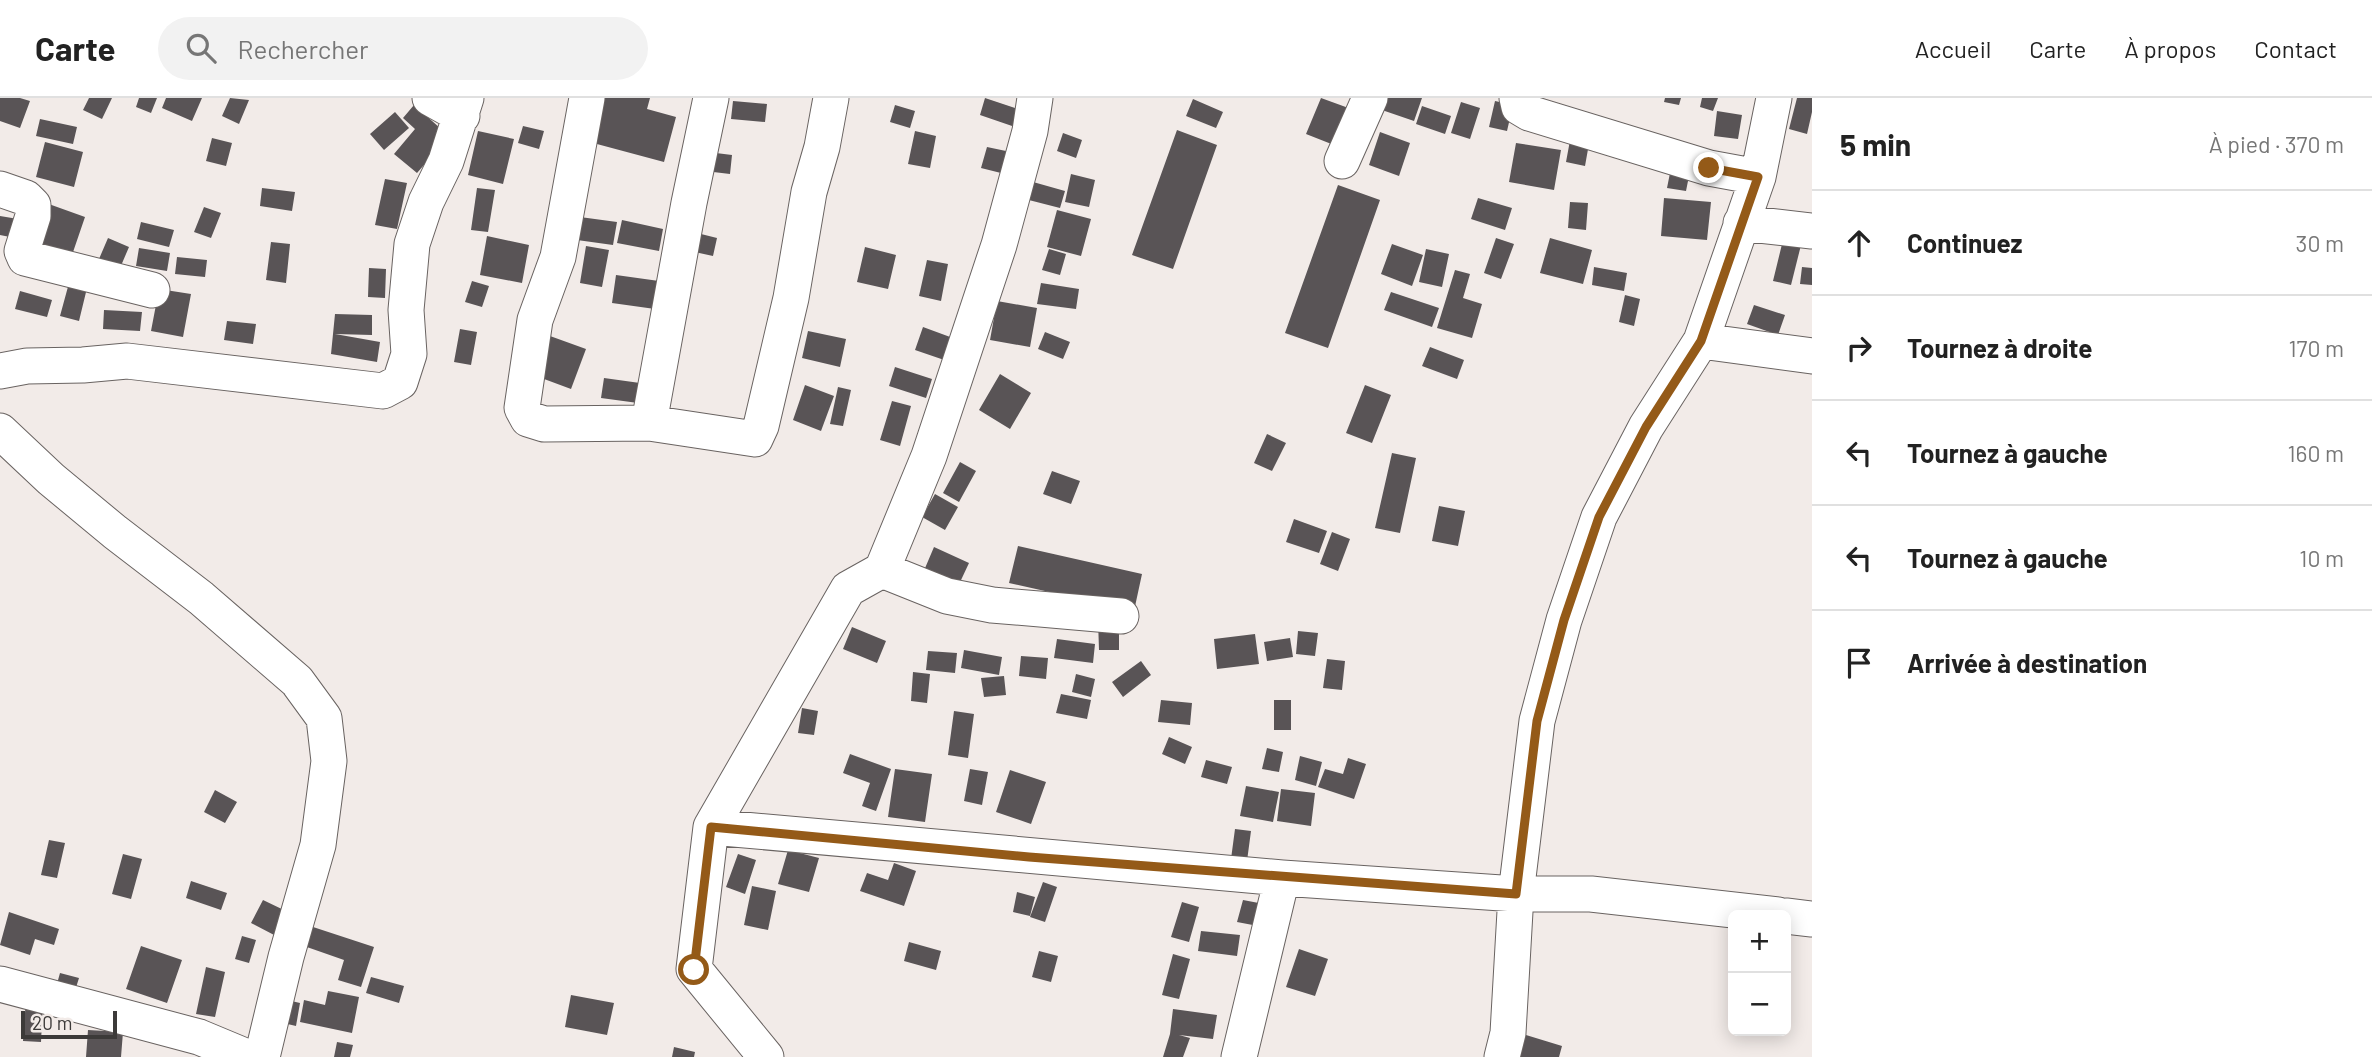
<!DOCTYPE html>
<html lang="fr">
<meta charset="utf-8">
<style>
body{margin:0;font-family:Barlow,sans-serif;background:#f2f2f2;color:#222}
.controls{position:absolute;right:21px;bottom:21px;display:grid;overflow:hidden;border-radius:10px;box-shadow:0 4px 18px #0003}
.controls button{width:63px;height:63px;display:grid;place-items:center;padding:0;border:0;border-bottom:2px solid #e0e0e0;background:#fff;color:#222;font:35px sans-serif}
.scale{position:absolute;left:21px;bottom:18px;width:96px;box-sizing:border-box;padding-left:7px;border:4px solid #3c3a39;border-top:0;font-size:19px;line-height:24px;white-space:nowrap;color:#3c3a39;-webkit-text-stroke:5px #f2ebe8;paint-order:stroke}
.stop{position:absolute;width:21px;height:21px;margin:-16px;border:5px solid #945a18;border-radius:50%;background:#fff}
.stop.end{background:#945a18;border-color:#fff;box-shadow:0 2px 7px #0008}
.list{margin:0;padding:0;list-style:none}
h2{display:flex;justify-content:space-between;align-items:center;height:91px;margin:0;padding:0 28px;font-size:30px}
h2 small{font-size:23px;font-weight:400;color:#767676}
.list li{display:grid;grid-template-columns:46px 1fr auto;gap:21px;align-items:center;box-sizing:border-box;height:105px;padding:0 28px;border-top:2px solid #e0e0e0}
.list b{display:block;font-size:26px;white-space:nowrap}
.list em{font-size:23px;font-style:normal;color:#767676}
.icon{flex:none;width:38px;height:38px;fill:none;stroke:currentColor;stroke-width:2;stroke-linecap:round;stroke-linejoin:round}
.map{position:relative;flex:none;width:1812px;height:959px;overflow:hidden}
header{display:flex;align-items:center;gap:42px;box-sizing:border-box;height:98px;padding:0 35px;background:#fff;border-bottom:2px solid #e0e0e0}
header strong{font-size:33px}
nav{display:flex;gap:38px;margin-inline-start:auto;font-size:24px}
.search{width:490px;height:63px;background:#f2f2f2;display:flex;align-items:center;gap:18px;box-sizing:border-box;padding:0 24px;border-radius:38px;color:#767676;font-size:26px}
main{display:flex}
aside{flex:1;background:#fff}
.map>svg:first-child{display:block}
</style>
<header>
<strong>Carte</strong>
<div class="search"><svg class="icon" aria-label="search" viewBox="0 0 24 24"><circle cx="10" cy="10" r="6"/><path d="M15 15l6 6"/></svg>Rechercher</div>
<nav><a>Accueil</a><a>Carte</a><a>À propos</a><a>Contact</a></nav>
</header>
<main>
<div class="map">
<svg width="1812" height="959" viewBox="0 0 1812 959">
<rect width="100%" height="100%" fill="#f2ebe8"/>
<path fill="#595456" d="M0 0H20L30 3 20 30 0 23Z
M89 0H112L102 21 83 12Z
M139 0H157L151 15 136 9Z
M166 0H202L192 23 162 10Z
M230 0 249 2 239 26 222 18Z
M593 0H650L647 11 676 19 664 64 582 42Z
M985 0 1021 12 1015 29 980 17Z
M1321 0 1354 12 1339 49 1306 36Z
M1383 0H1422L1414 23 1379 11Z
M1665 0H1681L1679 7 1664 4Z
M1702 0H1718L1713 13 1700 9Z
M1797 0H1812V14L1807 36 1789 31Z
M1193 1 1223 14 1216 30 1186 18Z
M733 3 767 6 765 24 731 21Z
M1495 3 1513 7 1507 33 1489 29Z
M1461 4 1480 10 1470 41 1451 35Z
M414 7 449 38 417 75 394 56 415 31 403 20Z
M895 7 915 13 910 30 890 24Z
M1422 8 1451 18 1445 36 1416 26Z
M1717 13 1742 17 1738 41 1714 38Z
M395 14 409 30 384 52 370 36Z
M40 21 77 29 73 46 36 38Z
M523 28 544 33 539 51 518 45Z
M1177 32 1217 47 1173 171 1132 157Z
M478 33 514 41 503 86 468 77Z
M915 33 936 38 930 70 908 66Z
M1380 34 1410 45 1399 78 1369 67Z
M1063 35 1082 42 1076 60 1057 53Z
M1571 37 1590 40 1585 68 1566 64Z
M212 40 232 45 226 68 206 63Z
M45 44 83 54 74 89 36 79Z
M1516 45 1561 52 1554 92 1509 84Z
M987 49 1006 53 1001 75 981 70Z
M708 54 732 57 730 76 705 73Z
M1673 60 1692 63 1686 93 1667 90Z
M1071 76 1095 82 1089 109 1065 104Z
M385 81 407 85 397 131 375 127Z
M1026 82 1065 93 1060 110 1021 100Z
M1338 87 1380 102 1328 250 1285 235Z
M262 90 295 94 292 113 260 108Z
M477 90 495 92 488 134 471 132Z
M1478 100 1512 110 1505 132 1471 121Z
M1664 100 1711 104 1707 142 1661 138Z
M1570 104 1588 105 1586 132 1568 130Z
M46 105 85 119 72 157 33 144Z
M204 109 221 115 211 140 194 134Z
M1057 112 1091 121 1081 158 1047 149Z
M0 118 24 122 20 141 0 137Z
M580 119 617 124 613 147 577 142Z
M622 122 663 131 659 153 617 145Z
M141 124 174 132 169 149 137 141Z
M685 132 717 140 713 158 681 151Z
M487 138 529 147 522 185 480 177Z
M108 140 129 149 120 170 99 161Z
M1496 140 1514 146 1501 181 1484 175Z
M1550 140 1592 152 1583 186 1540 175Z
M1783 142 1801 147 1791 187 1773 183Z
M271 144 290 146 286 185 266 182Z
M1392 146 1423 157 1412 188 1381 176Z
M586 148 609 152 602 189 580 185Z
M865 149 896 157 888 191 857 184Z
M139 150 170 155 167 173 136 168Z
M1049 151 1066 156 1060 177 1042 172Z
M1426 151 1449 156 1442 189 1419 184Z
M177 159 207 162 205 179 175 176Z
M927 162 948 166 941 203 919 198Z
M1594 169 1627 175 1624 193 1592 187Z
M1802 169 1812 170V187L1800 186Z
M369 170 386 171 385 200 368 199Z
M1455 172 1470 176 1463 200 1482 206 1472 240 1437 230Z
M616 177 659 183 655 211 612 205Z
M472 183 489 188 482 209 465 204Z
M69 185 87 190 79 223 60 218Z
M1041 185 1079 191 1076 211 1037 206Z
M159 191 191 196 183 239 151 233Z
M20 193 52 202 47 219 15 211Z
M1391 194 1439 210 1432 229 1384 212Z
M1625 197 1640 201 1634 228 1619 224Z
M997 203 1037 210 1030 249 990 242Z
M1754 207 1785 217 1778 237 1747 226Z
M104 212 142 214 140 233 103 231Z
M335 216 372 217V237L335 236 380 244 377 264 331 256Z
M227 223 256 226 253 246 224 242Z
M923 229 961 243 953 265 915 252Z
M460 231 477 234 471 267 454 264Z
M808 233 846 241 840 269 802 260Z
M1045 234 1070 244 1063 261 1038 251Z
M550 238 586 251 571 291 536 278Z
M1430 249 1464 262 1457 281 1422 268Z
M895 269 932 281 926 300 889 288Z
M1000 276 1031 295 1010 331 979 312Z
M604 280 640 285 638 305 601 300Z
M805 287 834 298 821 333 793 322Z
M1365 287 1391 297 1372 345 1346 335Z
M838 289 851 292 843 328 830 326Z
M892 303 911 308 900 348 880 342Z
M1267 336 1286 345 1272 373 1254 365Z
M1392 355 1416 360 1400 435 1375 430Z
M960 364 976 373 959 404 943 395Z
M1052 373 1080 383 1071 406 1043 396Z
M935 396 958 409 945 432 922 419Z
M1439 408 1465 413 1458 448 1432 443Z
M1294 421 1327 433 1319 455 1286 444Z
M1332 434 1350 441 1338 473 1320 466Z
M1018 448 1142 476 1134 513 1009 485Z
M934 449 969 465 954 497 920 482Z
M1119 521V552H1099L1098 522Z
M852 529 886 543 877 565 843 551Z
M1298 533 1318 535 1315 558 1296 556Z
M1255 536 1259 566 1217 571 1214 541Z
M1290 540 1293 559 1267 563 1264 544Z
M1057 541 1095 546 1093 565 1054 560Z
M964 552 1002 559 999 577 961 570Z
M928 553 957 555 955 575 926 572Z
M1021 558 1048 560 1046 581 1019 578Z
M1327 561 1345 563 1342 592 1323 590Z
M1141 563 1151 577 1123 599 1112 584Z
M913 574 930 576 927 605 911 603Z
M1076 576 1095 581 1091 599 1072 594Z
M1004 578 1006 597 984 599 981 580Z
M1061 596 1091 602 1087 621 1056 615Z
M1161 602 1192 605 1190 627 1158 624Z
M1274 602H1291V632H1274Z
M802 610 818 613 814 637 798 635Z
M954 613 974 616 968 660 948 657Z
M1169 639 1192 649 1185 666 1162 656Z
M1267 650 1283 654 1279 674 1262 671Z
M850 656 891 671 876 713 862 708 870 685 843 675Z
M1300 658 1322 664 1316 688 1295 682Z
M1348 660 1366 666 1354 701 1318 689 1325 671 1343 676Z
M1206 662 1232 669 1227 686 1201 679Z
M895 671 932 676 925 724 888 719Z
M970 671 988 674 982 707 964 703Z
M1010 672 1046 684 1031 726 996 714Z
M1246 688 1279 694 1273 724 1240 718Z
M1281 691 1315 695 1311 728 1277 723Z
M215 692 237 704 225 725 204 714Z
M1235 731 1251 733 1247 763 1231 761Z
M49 742 65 745 57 780 41 777Z
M788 752 819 760 809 794 778 786Z
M123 756 142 761 131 801 112 796Z
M738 756 756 762 745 796 726 789Z
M894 765 916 773 904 808 860 793 867 775 888 782Z
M191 783 227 795 221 812 186 800Z
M1043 784 1057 789 1045 824 1030 819Z
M752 788 776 793 768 832 744 827Z
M1017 794 1035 799 1030 818 1013 814Z
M263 802 288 814 276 838 251 825Z
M1243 802 1264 806 1258 828 1237 824Z
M1182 804 1199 809 1189 844 1171 839Z
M9 814 59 831 54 847 35 841 30 857 0 847Z
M310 828 374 849 361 889 338 882 344 862 304 848Z
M1201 833 1240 837 1237 858 1198 853Z
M242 838 256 842 249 865 235 861Z
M909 844 941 853 936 872 904 863Z
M141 848 182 862 167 905 126 891Z
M1299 851 1328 861 1315 898 1286 889Z
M1039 853 1058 858 1051 884 1032 879Z
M1173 856 1190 861 1179 901 1162 897Z
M206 869 225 874 215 919 196 916Z
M60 875 79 880 73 899 55 893Z
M371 879 404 888 399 905 366 895Z
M328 893 359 899 352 935 300 924 304 902 325 907Z
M571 897 614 905 607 937 565 929Z
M26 901 43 903 41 944 23 943Z
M283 901 300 905 296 928 279 924Z
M1173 911 1217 917 1213 941 1179 937 1190 940 1183 959H1163L1170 936Z
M88 932 123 934 121 959H86Z
M1526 937 1562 948 1559 959H1519Z
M337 944 353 947 350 959H334Z
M674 949 695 954 694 959H672Z"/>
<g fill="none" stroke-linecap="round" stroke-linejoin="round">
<defs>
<path id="street" d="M430 0 462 18
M587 0 558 159 535 222 522 310 528 321 544 326 649 325 755 341 761 328 791 200 809 94 822 49 831 0
M1517 0 1519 9 1529 15 1709 70 1758 79
M1342 63 1370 0
M0 91 26 100 33 107V118L22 153 25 160 152 192
M1741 125 1812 133
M1701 243 1812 258
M0 273 27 268 83 267 127 263 383 293 400 284 409 256 406 212 412 146 426 104 446 63 466 0
M649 325 689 105 711 0
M0 333 51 381 115 434 201 500 297 583 324 620 329 663 318 747 286 859 262 959
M882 472 929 358 999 147 1030 33 1035 0
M711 729 1282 780 1516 796H1591L1778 817
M1786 818 1812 821
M0 886 199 939 247 959
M766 959 694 871 711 729 848 491 882 472 947 498 992 507 1121 518
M1239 959 1282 780
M1502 959 1508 935 1516 796 1537 623 1564 522 1599 419 1646 329 1701 243 1758 79 1774 0"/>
</defs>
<use href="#street" stroke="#696361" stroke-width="37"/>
<use href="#street" stroke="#fff" stroke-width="35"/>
</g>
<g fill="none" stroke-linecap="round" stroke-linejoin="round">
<path stroke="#945a18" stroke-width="9" d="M694 872 711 729 1029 759 1516 796 1537 623 1564 522 1599 419 1646 329 1701 243 1758 79 1709 70"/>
</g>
</svg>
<div class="controls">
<button>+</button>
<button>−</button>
</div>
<div class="scale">20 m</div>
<div class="stop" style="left:694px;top:872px"></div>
<div class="stop end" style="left:1709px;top:70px"></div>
</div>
<aside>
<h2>5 min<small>À pied · 370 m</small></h2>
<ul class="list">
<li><svg class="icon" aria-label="ahead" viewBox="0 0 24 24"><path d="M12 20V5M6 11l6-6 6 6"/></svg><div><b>Continuez</b></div><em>30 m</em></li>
<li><svg class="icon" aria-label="right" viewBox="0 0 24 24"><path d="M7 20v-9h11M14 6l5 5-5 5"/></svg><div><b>Tournez à droite</b></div><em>170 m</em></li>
<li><svg class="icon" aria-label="left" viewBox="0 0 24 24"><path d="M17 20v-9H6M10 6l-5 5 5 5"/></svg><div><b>Tournez à gauche</b></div><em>160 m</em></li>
<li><svg class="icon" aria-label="left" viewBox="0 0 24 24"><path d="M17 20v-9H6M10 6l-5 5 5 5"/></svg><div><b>Tournez à gauche</b></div><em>10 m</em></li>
<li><svg class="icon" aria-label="arrive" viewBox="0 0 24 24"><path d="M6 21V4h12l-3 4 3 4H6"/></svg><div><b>Arrivée à destination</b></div></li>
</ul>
</aside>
</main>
